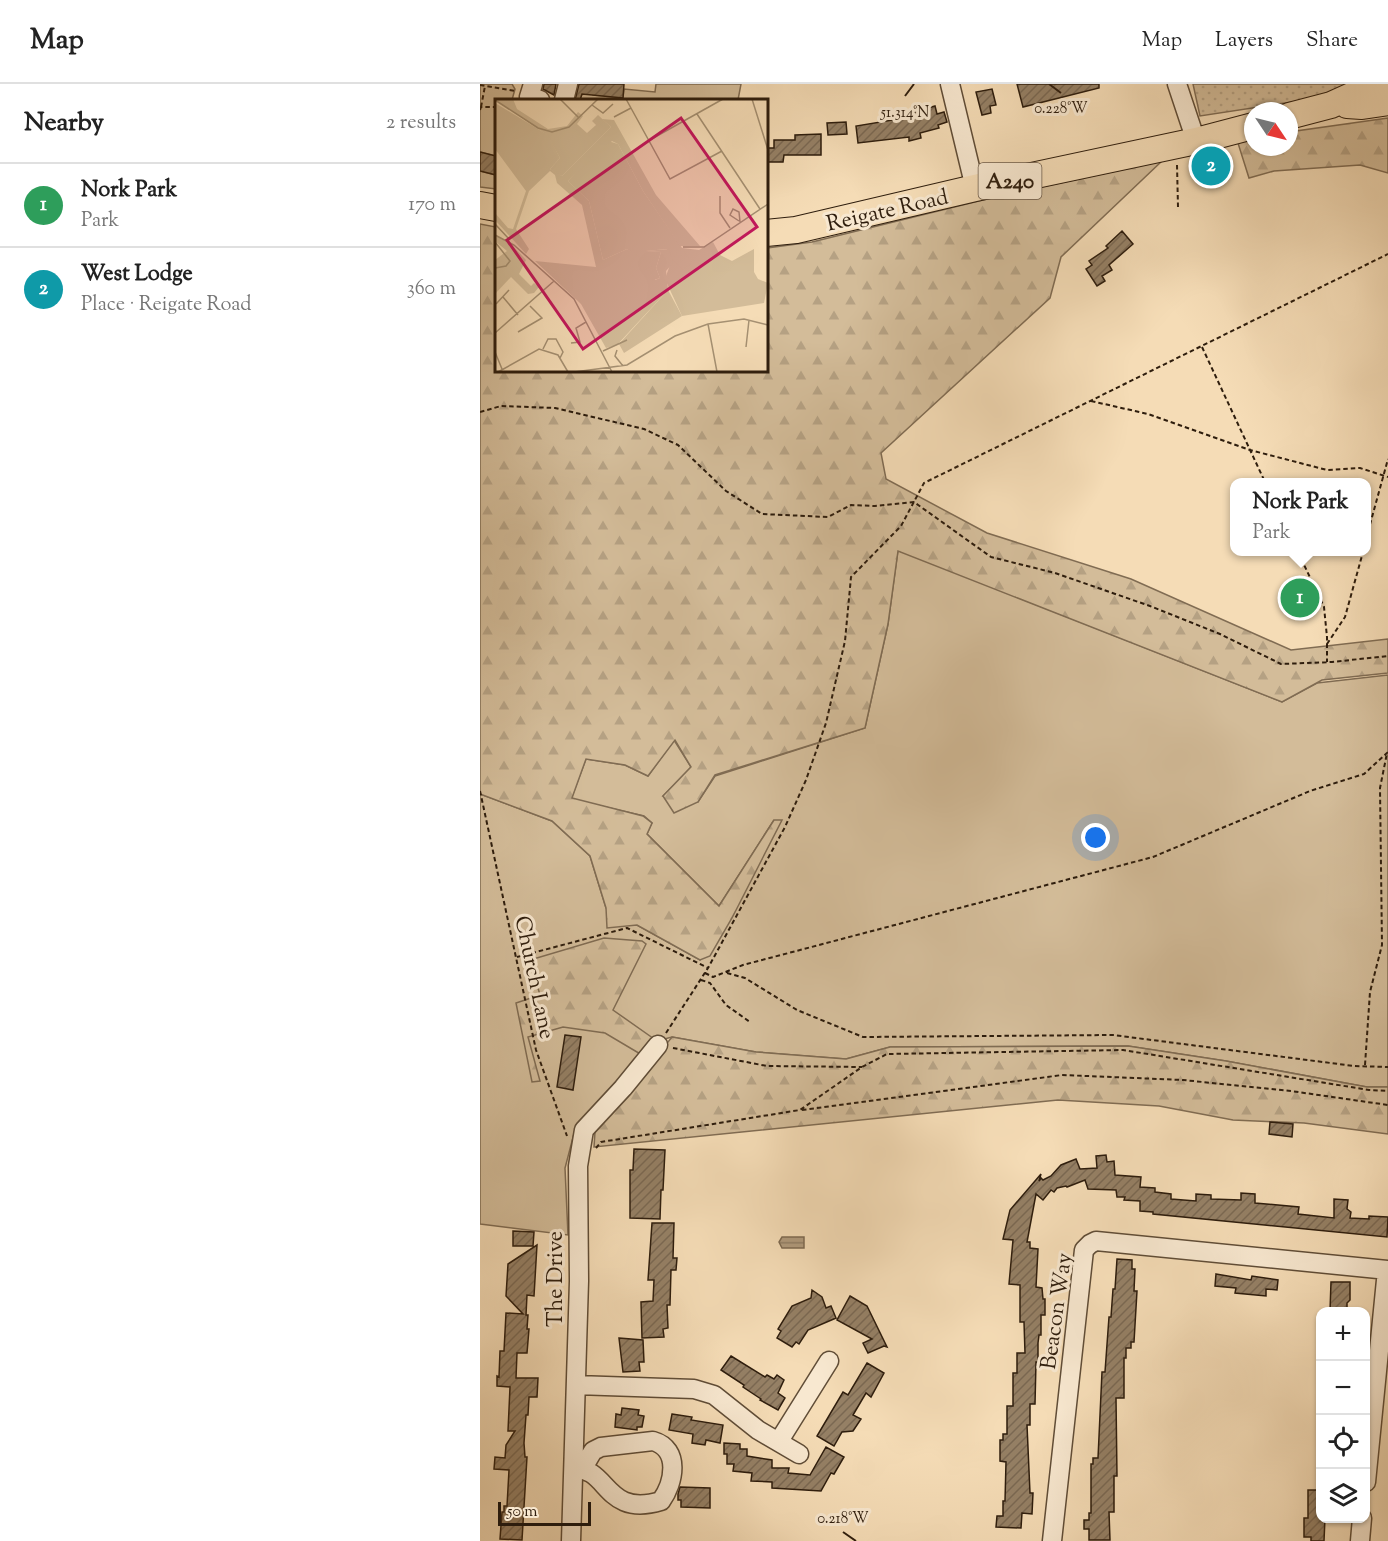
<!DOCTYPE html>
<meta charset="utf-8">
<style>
body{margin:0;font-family:"Sorts Mill Goudy",serif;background:#f2f2f2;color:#222}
.controls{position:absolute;right:18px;bottom:18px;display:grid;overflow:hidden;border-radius:12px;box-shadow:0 2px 4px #0004}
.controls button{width:54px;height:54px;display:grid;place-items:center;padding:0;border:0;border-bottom:2px solid #e0e0e0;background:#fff;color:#222;font:30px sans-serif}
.compass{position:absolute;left:764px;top:18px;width:54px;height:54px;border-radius:50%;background:#fff;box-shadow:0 2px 4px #0004;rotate:125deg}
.scale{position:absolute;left:18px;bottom:15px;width:93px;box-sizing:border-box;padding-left:6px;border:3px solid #2e1d0d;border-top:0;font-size:16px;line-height:21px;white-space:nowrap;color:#2e1d0d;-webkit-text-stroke:4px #f8e8d0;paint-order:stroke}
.you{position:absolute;left:616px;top:754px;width:21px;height:21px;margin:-15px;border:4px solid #fff;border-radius:50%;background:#1a73e8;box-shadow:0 0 0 9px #1a73e833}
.badge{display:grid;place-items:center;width:39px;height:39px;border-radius:50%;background:#0f766e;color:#fff;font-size:20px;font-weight:700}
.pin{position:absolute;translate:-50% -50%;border:3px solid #fff;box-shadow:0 2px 6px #0006}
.popup{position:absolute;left:750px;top:394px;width:141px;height:78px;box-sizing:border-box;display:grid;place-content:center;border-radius:12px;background:#fff;filter:drop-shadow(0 2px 4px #0005);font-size:20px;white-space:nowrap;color:#767676}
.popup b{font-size:22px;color:#222}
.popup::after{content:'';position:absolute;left:50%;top:100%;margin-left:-12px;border:12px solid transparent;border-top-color:#fff}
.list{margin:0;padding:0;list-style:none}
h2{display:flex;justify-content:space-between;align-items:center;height:78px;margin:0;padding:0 24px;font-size:26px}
h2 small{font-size:20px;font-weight:400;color:#767676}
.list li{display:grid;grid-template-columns:39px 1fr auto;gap:18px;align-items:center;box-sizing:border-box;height:84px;padding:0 24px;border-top:2px solid #e0e0e0}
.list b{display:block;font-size:22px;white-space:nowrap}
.list p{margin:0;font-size:20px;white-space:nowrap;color:#767676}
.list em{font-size:20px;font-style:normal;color:#767676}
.icon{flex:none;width:33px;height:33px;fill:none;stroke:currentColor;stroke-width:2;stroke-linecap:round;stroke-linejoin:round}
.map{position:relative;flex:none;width:908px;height:1457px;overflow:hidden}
header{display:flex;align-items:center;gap:36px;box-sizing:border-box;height:84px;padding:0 30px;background:#fff;border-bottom:2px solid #e0e0e0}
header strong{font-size:28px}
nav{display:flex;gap:33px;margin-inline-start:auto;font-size:21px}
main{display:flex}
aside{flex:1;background:#fff}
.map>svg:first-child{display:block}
</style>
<header>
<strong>Map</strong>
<nav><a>Map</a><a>Layers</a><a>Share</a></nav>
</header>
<main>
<aside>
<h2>Nearby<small>2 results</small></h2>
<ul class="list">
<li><span class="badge" style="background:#2e9e5b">1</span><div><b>Nork Park</b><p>Park</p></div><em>170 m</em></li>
<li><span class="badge" style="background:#0f9aa8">2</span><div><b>West Lodge</b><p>Place · Reigate Road</p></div><em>360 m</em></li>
</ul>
</aside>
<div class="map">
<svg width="908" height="1457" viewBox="0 0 908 1457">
<defs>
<pattern id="forest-firs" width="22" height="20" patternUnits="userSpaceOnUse" patternTransform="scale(1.5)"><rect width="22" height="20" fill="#d3bc99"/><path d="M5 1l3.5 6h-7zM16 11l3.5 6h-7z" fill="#b5a183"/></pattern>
<pattern id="garden-dots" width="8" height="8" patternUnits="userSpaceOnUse" patternTransform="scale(1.5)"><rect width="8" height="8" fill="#d3bc99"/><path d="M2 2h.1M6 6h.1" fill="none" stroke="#b5a183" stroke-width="1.8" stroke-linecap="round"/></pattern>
<pattern id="water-rules" width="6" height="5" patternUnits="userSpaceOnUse" patternTransform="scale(1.5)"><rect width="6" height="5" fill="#b19b7d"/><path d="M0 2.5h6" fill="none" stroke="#907e65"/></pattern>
<pattern id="building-hatch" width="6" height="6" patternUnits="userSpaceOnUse" patternTransform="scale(1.5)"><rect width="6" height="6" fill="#958065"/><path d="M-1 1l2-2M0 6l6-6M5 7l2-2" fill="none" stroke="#7a6852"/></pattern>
</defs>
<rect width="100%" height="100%" fill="#f5dcb6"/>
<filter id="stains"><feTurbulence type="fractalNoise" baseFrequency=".00333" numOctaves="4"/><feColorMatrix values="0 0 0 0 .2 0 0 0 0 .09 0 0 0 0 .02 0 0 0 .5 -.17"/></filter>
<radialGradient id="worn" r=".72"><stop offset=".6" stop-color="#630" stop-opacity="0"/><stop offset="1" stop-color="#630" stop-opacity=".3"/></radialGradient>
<path fill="#d3bc99" stroke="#806c53" stroke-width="1.5" d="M0 0H32L35 5 32 16H16V72L0 68Z
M105 0 113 11 143 14 144 5 175 8 176 0H261L258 16H100Z
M0 87 16 91V105L0 103Z
M418 466 802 618 837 599 908 591V1003H887L746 977 648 962 410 963 366 975 276 968 192 953 177 957 96 1042 85 1084 88 1151 0 1140V710L72 737 110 772 126 824 220 876 294 736 239 822 167 750 172 739 164 732 91 715 106 675 145 681 168 692 194 656 211 683 183 712 218 718 235 692 385 644 408 540Z"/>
<path fill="url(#forest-firs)" stroke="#806c53" stroke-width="1.5" d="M908 34V89L880 81 794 87 769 94 757 56 773 54V63H809V48Z
M682 77 581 173 570 214 401 369 406 395 507 449 651 495 811 566 908 555V589L842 596 802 618 418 467 408 540 385 644 235 691 218 718 194 729 183 712 211 683 195 656 168 692 145 681 106 675 92 714 163 732 172 739 167 750 239 822 294 736H302L252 834 230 872 220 876 157 841 127 844 126 824 110 772 72 737 0 710V140L16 143V286H286L287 164 332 158 511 114Z
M124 854 162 857 166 860 133 926 177 957 162 971 125 949 83 943 48 953 60 997 52 998 36 919 60 911 50 876Z
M192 953 276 968 366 975 410 963 648 962 746 977 887 1003H908V1050L824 1039 753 1036 679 1022 578 1016 114 1063 115 1048Z"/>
<path fill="url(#garden-dots)" stroke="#806c53" stroke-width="1.5" d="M713 0H893L878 8 720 32Z"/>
<path fill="url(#water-rules)" stroke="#7d6950" stroke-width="1.5" d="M302 1153H324V1164H302L299 1158Z"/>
<path fill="url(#building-hatch)" stroke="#2e1d0d" stroke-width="1.5" d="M64 0H76L74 11 63 5Z
M99 0H144L143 14 102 10 100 16H95Z
M537 0H619V4L543 23Z
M512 5 516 21 510 22 511 29 502 31 496 8Z
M455 22 457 30 464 28 467 38 458 41 459 44 440 49 441 54 429 57V53L378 59 376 42 425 34 424 31Z
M366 38 367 50 348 51 347 39Z
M341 50V71H304L303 78H287V64H294V56H315V51Z
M0 68 16 72V91L0 87Z
M732 72 744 85 736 92 734 90 722 101 712 90Z
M642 147 653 160 629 181 632 186 622 192 625 197 617 202 606 185 612 181 609 177 628 164 626 162Z
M85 951 101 953 93 1006 77 1003Z
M790 1038 813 1040 812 1053 789 1050Z
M154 1065 185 1066 183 1106H181L180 1135 150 1134V1086H153Z
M626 1071 627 1078 634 1077 635 1091 661 1093 660 1103 675 1104V1108L691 1110V1115L716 1117V1110L731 1111V1115L761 1116V1109L775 1110V1119L819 1123 818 1130 854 1134V1115L868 1116 867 1125 871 1128 870 1134 889 1135V1132L908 1133 907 1153 673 1130V1128L660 1127V1117L644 1116 645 1113H637L636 1106 608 1105 605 1096 587 1103 586 1102 577 1104 574 1108 571 1106 563 1116 556 1110 547 1158H550V1164L558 1165 556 1203 562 1204 563 1215H565V1231H561V1251H559L558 1259V1278H556L555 1320H550V1341H547L550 1409H553L552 1430 542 1429 541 1444 516 1443 517 1432H523V1417H525L526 1378 520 1377V1356H523V1350H527V1322H533V1289H537V1269H545L544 1238H540V1201L529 1200 533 1156 523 1155 530 1126 561 1090 559 1097 561 1094 563 1096 571 1092 581 1081 596 1075 600 1085 617 1084 616 1072Z
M172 1139H194L193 1174H197L196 1186H191L190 1221H187L188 1244 183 1245 184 1253 162 1254 161 1218 173 1217 174 1196H168Z
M33 1147 54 1148 53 1162H33Z
M57 1161 54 1212 47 1211 46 1231H48L47 1245H49L47 1269H37L36 1294H58L57 1313H49L48 1331H46L44 1359 45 1373H47L42 1456 20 1455 22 1428H24V1422H27L29 1386 14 1385 15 1373 25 1374 26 1361 35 1347H28L30 1303 17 1302V1292L19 1293 20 1267H24L26 1229 43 1230 26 1212 28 1180Z
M637 1175 652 1176V1185H655L654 1207H657L654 1258H651V1264H646V1274H644V1314H636L637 1392H634V1428H629L630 1456H609V1445H604V1436H609V1429H611V1380H613V1374H618L622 1288H625L629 1233H631L633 1205H635Z
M736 1190 771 1196 772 1192 798 1196 797 1206 786 1205V1212L755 1209 756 1204 735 1202Z
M851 1198H870V1216L867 1219V1227H850Z
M332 1206 342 1213 346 1224 351 1222 356 1234 328 1246 319 1260 316 1258 312 1263 297 1254 301 1247 298 1245 312 1222 331 1214Z
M370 1212 387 1222 407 1263 404 1262 388 1269 383 1259 392 1255 357 1236Z
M139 1254 163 1256 164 1278H159L160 1287 143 1288Z
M251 1272 285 1293 287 1291 294 1295 297 1291 304 1296 298 1309 305 1314 298 1326 280 1316 281 1315 263 1303 264 1301 241 1286Z
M387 1279 404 1289 391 1313 386 1309 373 1331 381 1335 373 1347 362 1348 354 1362 337 1352 363 1308 368 1311Z
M142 1324 159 1326 158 1331 164 1332 162 1343H157V1346L135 1343 136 1330 141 1331Z
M192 1330 212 1333 211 1336 243 1341 240 1359 226 1356 225 1361 212 1359 213 1350 189 1346Z
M244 1359 260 1360V1365H267V1372L292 1376V1384H309L308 1389 330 1391 346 1363 364 1373 354 1390 351 1389 341 1407 292 1404V1398L271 1397 272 1389 253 1387 254 1380H247V1370H244Z
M200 1403 230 1404V1424L201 1423V1416H198V1410Z
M828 1406H840V1434H845L844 1457H831V1453H824V1434H828Z"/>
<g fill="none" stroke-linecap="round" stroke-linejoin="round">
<defs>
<path id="minor" d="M53 0 49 13 60 16
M470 0 495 104
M697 0 716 57
M84 16 88 0
M96 1301 214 1305 234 1311 278 1346 319 1370
M299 1357 349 1277
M94 1385C129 1383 124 1434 181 1417 194 1399 201 1365 173 1357L121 1363 113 1367 103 1384
M886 1398 907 1186
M91 1457 99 1197 98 1082 104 1046 143 1004 178 961
M572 1457 604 1166 610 1160 616 1157 908 1186
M880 1457 882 1434"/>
<path id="highway" d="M867 21 882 22 908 18
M809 32 851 21 898 0
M0 121 16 124
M286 149 316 146 495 104 716 57 773 42"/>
</defs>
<use href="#minor" stroke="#604d37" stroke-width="21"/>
<use href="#highway" stroke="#2e1d0d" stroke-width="28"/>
<path stroke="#2e1d0d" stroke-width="2" stroke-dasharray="4.5 3" stroke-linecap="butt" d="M0 1 35 7
M1 23 5 2
M0 26 1 23H16
M697 81 698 123
M722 263 785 398
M611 317 668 330 770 366 847 386 880 384 908 393
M0 328 21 322 75 324 164 345 198 361 246 407 282 430 348 433 371 421 395 422 434 418 511 473 575 489 670 522 740 550 801 580 852 578 908 572
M886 455 908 375
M818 468 844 523 847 553V578
M847 560 865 533 883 468
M0 707 56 966 87 1052
M37 873 147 844 228 884
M225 889 233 893 263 881 673 773 830 707 884 690 908 668
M247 889 265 894 317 926 383 953 633 951 874 982 908 983
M221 896 230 899 246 921 270 938
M186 949 228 884 305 743 326 696 346 639 365 557 371 493 421 442 444 399 908 170
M193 964 287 982 382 983
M885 981 890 908 902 861 900 704 907 669
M322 1026 582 991 703 996 811 1007 908 1021
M116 1064 121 1058 320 1026 382 983 407 970 643 966 889 1006 908 1007"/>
<use href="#minor" stroke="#f8e8d0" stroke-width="18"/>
<use href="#highway" stroke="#f5dcb6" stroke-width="26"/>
</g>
<path fill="none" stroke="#2e1d0d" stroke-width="2" d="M569 0 581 9M425 12 434 0M363 1448 376 1457"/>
<g text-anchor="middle" stroke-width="6" stroke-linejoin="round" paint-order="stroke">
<rect fill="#f8e8d0" stroke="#6b5a48" stroke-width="1.5" x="498.5" y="79" width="63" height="36" rx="4.5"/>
<g font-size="21" font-weight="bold" fill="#2e1d0d">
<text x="530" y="104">A240</text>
</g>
<g font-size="22" fill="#2e1d0d" stroke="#f8e8d0">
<text transform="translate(407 125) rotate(-13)" y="8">Reigate Road</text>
<text transform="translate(56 893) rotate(78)" y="8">Church Lane</text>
<text transform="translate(74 1195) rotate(-90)" y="8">The Drive</text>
<text transform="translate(575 1227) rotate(-82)" y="8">Beacon Way</text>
</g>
</g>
<g transform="translate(15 15)">
<rect width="273" height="273" fill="#f5dcb6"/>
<path d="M0 0H18L22 10 53 30 72 27 83 13 88 17 82 25 92 34 101 26 97 22 103 16 116 28 67 77 62 75 55 70 65 59 52 36ZM113 42 123 45 148 92 187 149 204 151 218 143 225 156 237 162 259 150V173L263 180 273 184 269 204 187 217 170 180 175 166 172 150 151 152 166 153 161 169 165 179 159 181 150 172V164L132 150 108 161 94 102 73 82Z" fill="#d3bc99"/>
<path d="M0 4 53 36 65 59 55 70 67 77 116 28 107 20 119 21 161 96 205 147H185L148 92 123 45 117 42 73 82 94 102 108 161 132 150 158 166 150 171 156 172 160 181 165 179 161 169 166 153 150 152 174 150 178 164 171 172 173 191 122 246 111 249 86 205 40 162 101 168 87 106 62 84 60 76 55 72 34 92 21 130 34 150 31 155 0 121V114L13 129 18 130 31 92 0 50ZM187 149 196 163 202 160 188 171 176 159 187 156Z" fill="#d3bc99"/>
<path d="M0 136 15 144 31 161 24 175 36 187 39 184 44 188 39 194 33 195 16 178 0 195V161L12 152 0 142ZM173 191 187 217 129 254 124 245Z" fill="#d3bc99"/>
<path fill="none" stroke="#a59072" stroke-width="1.5" d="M65 0 84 19M131 0 175 80 227 52M257 0 273 51M0 1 43 29 57 33 74 28 103 0M97 6 108 14 118 5M202 15 265 110M119 18 136 9M153 42 228 0M225 97V114L235 129M244 122 235 116 238 110 244 113 245 123M0 125 14 140M0 136 19 146 79 200 117 273M0 143 15 162 11 167 0 169M188 148H209L273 105M8 198 23 216M1 205 14 191M213 225 222 273M23 233 47 219 35 207M0 234 59 182M76 244 85 243 81 229 91 223M251 248 254 221M48 250 53 240H61L68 253 65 259M122 251 120 257 128 267M108 252 132 241M0 253 7 270M3 273 44 250 63 256 73 273M79 273 132 266 180 237 213 225 249 220 273 226"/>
<path fill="#c2185b" fill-opacity="0.15" stroke="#c2185b" stroke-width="3" d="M186 19 262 128 88 250 12 141Z"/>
<rect width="273" height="273" fill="none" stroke="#2e1d0d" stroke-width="3"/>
</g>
<g font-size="15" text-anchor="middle" fill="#2e1d0d" stroke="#f8e8d0" stroke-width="6" stroke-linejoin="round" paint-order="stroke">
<text x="581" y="29">0.228°W</text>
<text x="425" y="33">51.314°N</text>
<text x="363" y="1439">0.218°W</text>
</g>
<rect width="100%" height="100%" filter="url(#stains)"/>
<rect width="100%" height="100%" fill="url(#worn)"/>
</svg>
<div class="controls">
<button>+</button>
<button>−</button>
<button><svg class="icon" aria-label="locate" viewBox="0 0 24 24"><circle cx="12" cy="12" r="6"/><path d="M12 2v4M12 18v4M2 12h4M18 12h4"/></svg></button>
<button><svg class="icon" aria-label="layers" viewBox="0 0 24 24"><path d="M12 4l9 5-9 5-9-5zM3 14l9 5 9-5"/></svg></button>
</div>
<svg class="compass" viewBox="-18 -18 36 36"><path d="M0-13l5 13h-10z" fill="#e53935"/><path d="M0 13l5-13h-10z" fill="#767676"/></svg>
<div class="scale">50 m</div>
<div class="you"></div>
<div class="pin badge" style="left:820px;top:514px;background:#2e9e5b">1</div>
<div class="popup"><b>Nork Park</b>Park</div>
<div class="pin badge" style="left:731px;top:82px;background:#0f9aa8">2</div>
</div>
</main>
